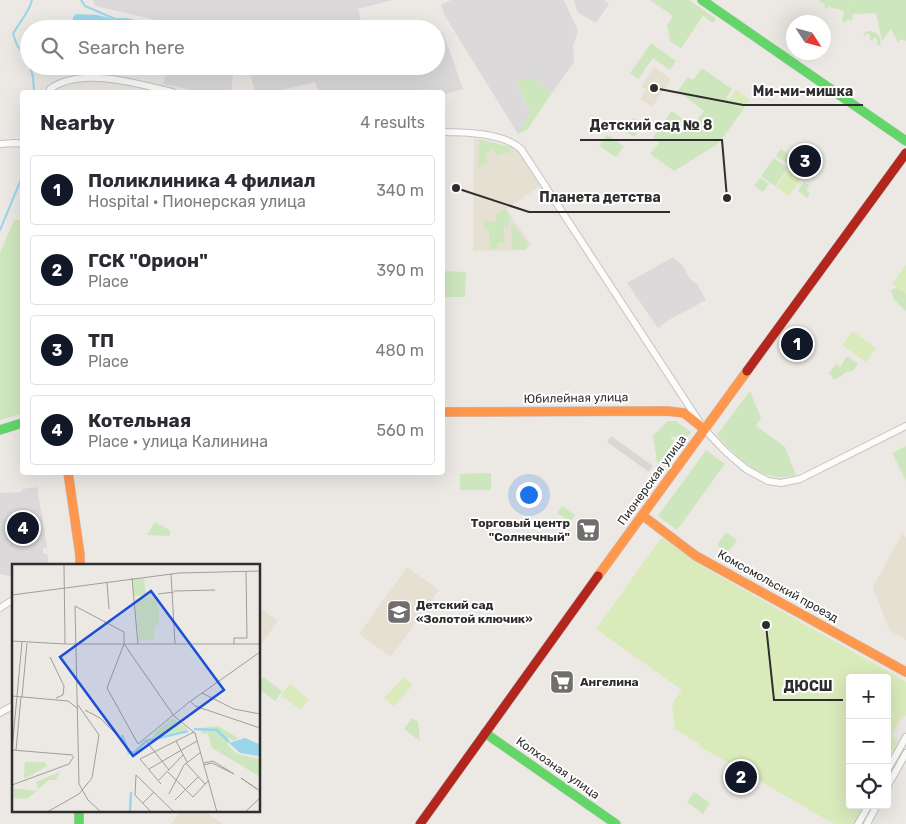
<!DOCTYPE html>
<meta charset="utf-8">
<style>
body{margin:0;font-family:Rubik,sans-serif;background:#f2f2f3;color:#2b2b33}
.controls{position:absolute;right:15px;bottom:15px;display:grid;overflow:hidden;border-radius:5px;box-shadow:0 5px 20px #0002}
.controls button{width:45px;height:45px;display:grid;place-items:center;padding:0;border:0;border-bottom:1px solid #e1e1e2;background:#fff;color:#2b2b33;font:25px sans-serif}
.compass{position:absolute;left:786px;top:15px;width:45px;height:45px;border-radius:50%;background:#fff;box-shadow:0 5px 20px #0002;rotate:126deg}
.you{position:absolute;left:528px;top:494px;width:18px;height:18px;margin:-12px;border:4px solid #fff;border-radius:50%;background:#1a73e8;box-shadow:0 0 0 8px #1a73e833}
.badge{display:grid;place-items:center;width:32px;height:32px;border-radius:50%;background:#111827;color:#fff;font-size:16px;font-weight:700}
.pin{position:absolute;translate:-50% -50%;border:2px solid #fff;box-shadow:0 1px 5px #0006}
.list{margin:0;padding:0;list-style:none}
h2{display:flex;justify-content:space-between;align-items:center;height:65px;margin:0;padding:0 20px;font-size:21px}
h2 small{font-size:16px;font-weight:400;color:#7c7c81}
.list li{display:grid;grid-template-columns:32px 1fr auto;gap:15px;align-items:center;box-sizing:border-box;height:70px;margin:0 10px 10px;padding:0 10px;border:1px solid #e1e1e2;border-radius:5px}
.list b{display:block;font-size:19px;white-space:nowrap}
.list p{margin:0;font-size:16px;white-space:nowrap;color:#7c7c81}
.list em{font-size:16px;font-style:normal;color:#7c7c81}
.icon{flex:none;width:28px;height:28px;fill:none;stroke:currentColor;stroke-width:2;stroke-linecap:round;stroke-linejoin:round}
.map{position:relative;flex:none;width:906px;height:824px;overflow:hidden}
.search{position:absolute;background:#fff;box-shadow:0 5px 20px #0002;left:20px;top:20px;width:425px;height:55px;display:flex;align-items:center;gap:12px;box-sizing:border-box;padding:0 18px;border-radius:28px;color:#7c7c81;font-size:19px}
.panel{position:absolute;background:#fff;box-shadow:0 5px 20px #0002;left:20px;top:90px;width:425px;height:385px;border-radius:5px}
.map>svg:first-child{display:block}
</style>
<div class="map">
<svg width="906" height="824" viewBox="0 0 906 824">
<rect width="100%" height="100%" fill="#ece8e4"/>
<path fill="#dcd9db" d="M93 0H392L358 9 363 29H186V27L95 6Z
M451 0H564L578 31 573 46 574 62 552 93 535 78 517 85 530 112 518 134 445 16 441 5Z
M574 0H604L609 4 596 23 577 12Z
M443 32 463 89 443 95 442 92H319L315 82 275 92H255L248 66H436V36Z
M168 66H234L231 92H200L163 84Z
M673 257 682 265 690 279 697 284 706 300 667 321 658 328 627 283Z
M37 487 47 547 43 548V554H47L49 565H14V577L0 574V493L21 492 23 489Z"/>
<path fill="#e6e0d3" d="M654 67 671 79 652 107 640 99 646 90 641 86Z
M474 138 517 149 541 185 506 210 531 244 524 250 473 251Z
M902 534 906 537V640L889 630 873 587Z
M407 567 439 590 391 657 359 634Z
M259 607 278 621 259 647Z
M181 810H203L223 824H171Z"/>
<path fill="#cee6be" d="M650 0H689L716 19 713 23 703 16 681 48 670 41 667 25 673 16Z
M820 0H849L852 1V0H906V41L901 39 898 43 891 29 882 41 876 13 853 14 852 21 848 19 845 23 842 21 844 11 834 8 833 9 829 6 827 9 824 7 825 5 822 2 819 4Z
M868 31C877 31 882 37 880 46L876 43 878 40 874 38 872 41 869 39 871 36 867 33 865 36 863 34Z
M651 43 676 61 670 70 653 58 638 79 630 73Z
M702 68 732 89 726 98 743 110 718 144 674 171 650 154 659 143 653 137 672 111 692 126 704 111 678 91 688 77 693 80Z
M535 78 552 93 527 130 518 134 530 112 517 84 520 80Z
M633 118 643 125 634 137 624 130Z
M607 135 624 146 616 157 599 146Z
M479 139 511 147 509 153H502L497 156 492 148 484 154 489 162 478 169Z
M781 149 791 156 786 163 776 156Z
M774 158 788 168 775 186 761 176Z
M760 178 769 184 763 192 754 186Z
M804 182 810 186 806 190 810 193 807 198 798 191Z
M505 208 511 217 509 219V228H504L505 243H497V249H490L489 229H484V221H497L494 216Z
M14 220H22V414L0 420V253Z
M511 222 529 246 524 250H512Z
M443 271 466 272 465 297H443Z
M896 288 906 292V311L894 300 891 290Z
M847 356 858 364 854 370 844 373 842 376 833 380 832 376 828 374 836 364 840 367Z
M750 391 761 418 756 426 785 447 796 475C762 485 738 458 717 435Z
M667 421H676L691 432 688 436 670 437 675 442 659 463 657 462 653 436Z
M906 446V481L892 453Z
M706 450 725 464 677 530 658 516Z
M491 473V490H460V474Z
M562 506 575 515 570 522 557 513Z
M155 522 170 530V536L147 535Z
M726 532 737 540 728 553 717 545Z
M263 677 282 691 275 701 259 689V683Z
M412 718 418 722 420 741 404 729Z
M694 792 710 803 703 814 687 802Z"/>
<path fill="#d9eabb" d="M736 90 750 100 743 110 729 100Z
M789 169 802 178 789 196 776 187Z
M906 265V294L892 284Z
M852 331 876 348 866 362 842 345Z
M662 537 702 566 906 682V716L902 717 892 735 898 741 887 761V678H850V805H864L854 824H834L701 747 699 746 700 744 675 729 672 704 682 690 596 629Z
M404 677 413 685 394 706 384 698Z
M290 684 309 699 300 710 281 695Z"/>
<path fill="#dad6d2" d="M611 436 653 466 649 472 607 442Z"/>
<path fill="#99d6ec" d="M76 14 97 15 152 29H72L73 17Z"/>
<g fill="none" stroke-linecap="round" stroke-linejoin="round">
<path stroke="#99d6ec" stroke-width="2" d="M81 0 85 6 115 19H126L172 29
M29 62 17 45 13 34C19 22 29 13 32 0
M30 66 33 77 34 92
M0 230 22 177"/>
<defs>
<path id="street" d="M49 92 50 89C81 66 139 84 172 92
M442 132C466 132 503 133 521 149L704 429 726 452 746 469 768 481 781 483 800 479 906 426
M0 144 16 143 22 144
M0 608 14 599
M0 713 14 705
M887 771 906 737
M887 787 906 753
M858 824 869 805
M867 824 877 805"/>
<path id="fast" d="M702 0 906 141
M0 430 22 423
M485 733 616 824
M79 810V824"/>
<path id="slow" d="M442 412 667 411 684 413 704 429
M68 472 80 555V565
M642 515 696 556 906 672
M598 576 747 371"/>
<path id="jam" d="M747 371 906 153
M420 824 598 576"/>
</defs>
<use href="#street" stroke="#c5c4c5" stroke-width="8"/>
<use href="#fast" stroke="#c5c4c5" stroke-width="10"/>
<use href="#slow" stroke="#c5c4c5" stroke-width="10"/>
<use href="#jam" stroke="#c5c4c5" stroke-width="10"/>
<use href="#street" stroke="#fcfcfb" stroke-width="6"/>
<use href="#fast" stroke="#63d668" stroke-width="9"/>
<use href="#slow" stroke="#ff974d" stroke-width="9"/>
<use href="#jam" stroke="#b3261e" stroke-width="9"/>
</g>
<defs>
<symbol id="supermarket-square" viewBox="-11 -11 22 22"><rect x="-9" y="-9" width="18" height="18" rx="4" fill="#706f6e" stroke="#fff"/><path d="M-6-5.5h2.5l.6 2H6L4.5 2H-2.5L-4.4-4H-6ZM-1.5 3.2a1.3 1.3 0 1 0 .1 0ZM3 3.2a1.3 1.3 0 1 0 .1 0Z" fill="#fff"/></symbol>
<symbol id="school-square" viewBox="-11 -11 22 22"><rect x="-9" y="-9" width="18" height="18" rx="4" fill="#706f6e" stroke="#fff"/><path d="M0-5L7-2L0 1L-7-2ZM-4 1L0 2.5L4 1V4Q0 6-4 4Z" fill="#fff"/></symbol>
</defs>
<g fill-rule="evenodd">
<use href="#supermarket-square" x="574" y="516" width="28" height="28"/>
<use href="#school-square" x="385" y="598" width="28" height="28"/>
<use href="#supermarket-square" x="548" y="668" width="28" height="28"/>
</g>
<g text-anchor="middle" stroke-width="4" stroke-linejoin="round" paint-order="stroke">
<g font-size="12" fill="#2e2e2e" stroke="#fff">
<text transform="translate(576 398) rotate(-1)" y="4">Юбилейная улица</text>
<text transform="translate(652 480) rotate(-54)" y="4">Пионерская улица</text>
<text transform="translate(778 586) rotate(29)" y="4">Комсомольский проезд</text>
<text transform="translate(558 768) rotate(35)" y="4">Колхозная улица</text>
</g>
<g font-size="12" font-weight="bold" fill="#2e2e2e" stroke="#fff" text-anchor="start">
<text x="570" y="527" text-anchor="end">Торговый центр<tspan x="570" dy="14">"Солнечный"</tspan></text>
<text x="416" y="609">Детский сад<tspan x="416" dy="14">«Золотой ключик»</tspan></text>
<text x="580" y="686">Ангелина</text>
</g>
</g>
<g transform="translate(12 564)">
<rect width="248" height="248" fill="#ece8e4"/>
<path d="M132 14 134 31 122 32 121 15ZM161 154 176 165 140 174 143 168ZM206 162 226 174 222 177 217 174 215 180 225 190 247 195V212L200 184 196 170 189 169V164ZM13 198H33L35 202 12 215ZM48 208 44 216H37L26 225 24 218ZM0 225H10L25 227 15 235 0 234Z" fill="#cee6be"/>
<path d="M146 32 147 60 142 62V76L127 77 123 35Z" fill="#d9eabb"/>
<path d="M233 174 247 180V192L228 189 217 179Z" fill="#99d6ec"/>
<path fill="none" stroke="#99d6ec" stroke-width="2.5" d="M182 165 205 166 217 178M110 171 117 189 123 188 134 177 176 167M118 248 119 228"/>
<path fill="none" stroke="#a09e9b" stroke-width="1" d="M52 0 53 80H112L162 152 183 169 205 248M159 10 163 80M120 14 126 80M95 18 97 45M162 27 203 26M146 30 162 28M0 31 167 9 248 7M0 77 53 80M112 80H248M222 80V74H235L234 7M38 93 52 122 51 131 44 134M190 129 222 145 248 150M0 132 56 137 65 144M10 133 15 79M178 137 183 142 248 164M73 146 88 154 104 170M164 177 175 198M135 178 157 206M0 186 10 78M0 186 61 191M4 186 9 133M174 199 193 220M192 199 201 197 222 210 200 199 192 201M137 205 185 177M156 208 181 233 196 217M147 216 171 191M149 220 128 195 182 168M0 221 57 200 62 192M245 225 229 214 248 227M157 230 172 201 189 188M163 236 186 213M131 239 142 228M35 248 67 230 80 214 87 171 66 141M89 248 76 236 67 220 63 42 112 68V80L95 124 126 180 176 139 248 88M139 248 123 231 124 211 162 248M233 248 248 234"/>
<path fill="#1d4ed8" fill-opacity="0.15" stroke="#1d4ed8" stroke-width="2.5" d="M139 27 212 126 121 192 48 93Z"/>
<rect width="248" height="248" fill="none" stroke="#2e2e2e" stroke-width="2.5"/>
</g>
<path fill="none" stroke="#2e2e2e" stroke-width="2" d="M654 88L743 105H863M727 198L722 140H580M456 188L529 212H670M766 625L774 700H843"/>
<g fill="#2e2e2e" stroke="#fff" stroke-width="2">
<circle cx="654" cy="88" r="5"/>
<circle cx="727" cy="198" r="5"/>
<circle cx="456" cy="188" r="5"/>
<circle cx="766" cy="625" r="5"/>
</g>
<g font-size="14" text-anchor="middle" font-weight="bold" fill="#2e2e2e" stroke="#fff" stroke-width="4" stroke-linejoin="round" paint-order="stroke">
<text x="803" y="96">Ми-ми-мишка</text>
<text x="651" y="130">Детский сад № 8</text>
<text x="600" y="202">Планета детства</text>
<text x="808" y="691">ДЮСШ</text>
</g>
</svg>
<div class="controls">
<button>+</button>
<button>−</button>
<button><svg class="icon" aria-label="locate" viewBox="0 0 24 24"><circle cx="12" cy="12" r="6"/><path d="M12 2v4M12 18v4M2 12h4M18 12h4"/></svg></button>
</div>
<svg class="compass" viewBox="-18 -18 36 36"><path d="M0-13l5 13h-10z" fill="#e53935"/><path d="M0 13l5-13h-10z" fill="#7c7c81"/></svg>
<div class="you"></div>
<div class="pin badge" style="left:797px;top:344px">1</div>
<div class="pin badge" style="left:741px;top:777px">2</div>
<div class="pin badge" style="left:805px;top:161px">3</div>
<div class="pin badge" style="left:23px;top:528px">4</div>
<div class="search"><svg class="icon" aria-label="search" viewBox="0 0 24 24"><circle cx="10" cy="10" r="6"/><path d="M15 15l6 6"/></svg>Search here</div>
<section class="panel">
<h2>Nearby<small>4 results</small></h2>
<ul class="list">
<li><span class="badge">1</span><div><b>Поликлиника 4 филиал</b><p>Hospital · Пионерская улица</p></div><em>340 m</em></li>
<li><span class="badge">2</span><div><b>ГСК &quot;Орион&quot;</b><p>Place</p></div><em>390 m</em></li>
<li><span class="badge">3</span><div><b>ТП</b><p>Place</p></div><em>480 m</em></li>
<li><span class="badge">4</span><div><b>Котельная</b><p>Place · улица Калинина</p></div><em>560 m</em></li>
</ul>
</section>
</div>
